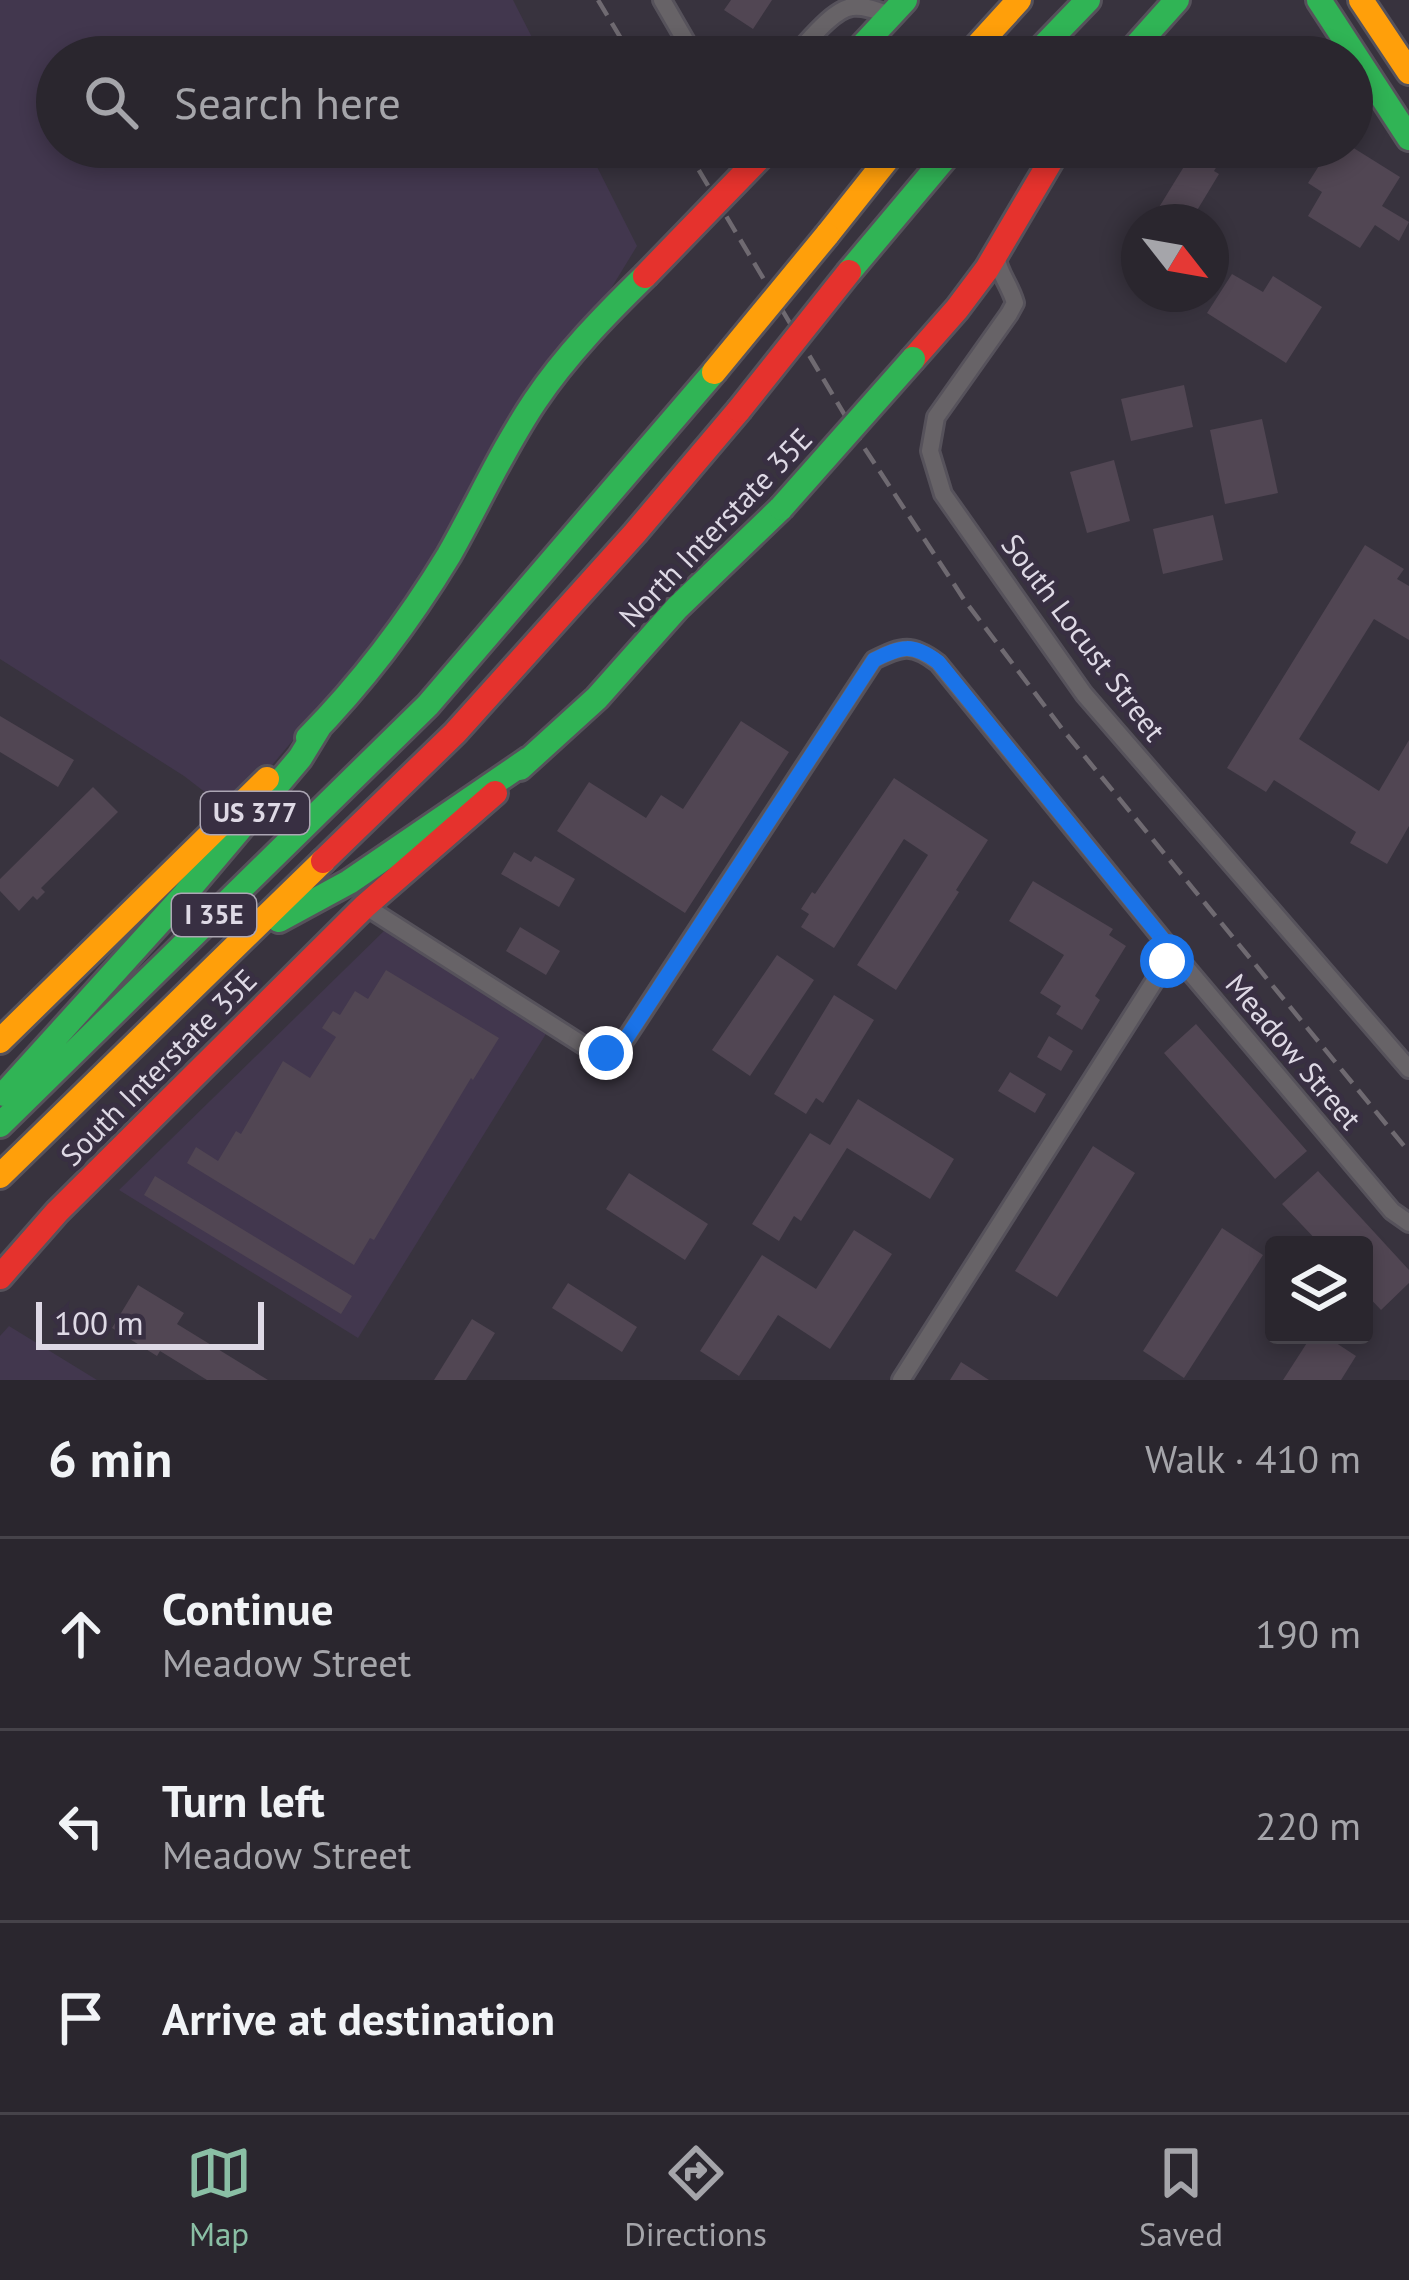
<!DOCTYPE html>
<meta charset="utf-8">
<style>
body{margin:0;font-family:"PT Sans",sans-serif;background:#36323a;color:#f1f3f6}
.controls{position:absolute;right:36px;bottom:36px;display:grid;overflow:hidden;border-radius:12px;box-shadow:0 6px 18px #0003}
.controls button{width:108px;height:108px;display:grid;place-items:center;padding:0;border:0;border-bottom:3px solid #46434a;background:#2a262e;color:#f1f3f6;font:60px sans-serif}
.compass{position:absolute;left:1121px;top:204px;width:108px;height:108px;border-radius:50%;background:#2a262e;box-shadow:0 6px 18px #0003;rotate:121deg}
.scale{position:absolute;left:36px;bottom:30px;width:228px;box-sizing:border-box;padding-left:12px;border:6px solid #ded9e5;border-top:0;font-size:33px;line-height:42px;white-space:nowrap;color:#ded9e5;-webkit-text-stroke:9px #382f42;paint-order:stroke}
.stop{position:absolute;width:36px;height:36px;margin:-27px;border:9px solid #1a73e8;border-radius:50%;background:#fff}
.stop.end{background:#1a73e8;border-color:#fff;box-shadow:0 3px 12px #0008}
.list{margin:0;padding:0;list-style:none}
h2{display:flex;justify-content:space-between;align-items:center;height:156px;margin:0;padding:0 48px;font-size:51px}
h2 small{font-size:39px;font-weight:400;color:#a5a5aa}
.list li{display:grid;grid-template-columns:78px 1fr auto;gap:36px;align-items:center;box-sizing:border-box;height:192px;padding:0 48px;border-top:3px solid #46434a}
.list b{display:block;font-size:45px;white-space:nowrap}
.list p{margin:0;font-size:39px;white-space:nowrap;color:#a5a5aa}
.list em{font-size:39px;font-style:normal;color:#a5a5aa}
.icon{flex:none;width:66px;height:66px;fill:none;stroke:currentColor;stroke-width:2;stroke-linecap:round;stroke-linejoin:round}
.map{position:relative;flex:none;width:1409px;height:1380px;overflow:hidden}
.search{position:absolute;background:#2a262e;box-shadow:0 6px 18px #0003;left:36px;right:36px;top:36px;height:132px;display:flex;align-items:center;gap:30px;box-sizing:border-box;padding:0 42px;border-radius:66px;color:#a5a5aa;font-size:45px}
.sheet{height:732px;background:#2a262e}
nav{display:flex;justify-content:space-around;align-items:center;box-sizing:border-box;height:168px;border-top:3px solid #46434a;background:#2a262e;font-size:33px;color:#a5a5aa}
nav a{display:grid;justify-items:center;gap:6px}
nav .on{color:#8abfa5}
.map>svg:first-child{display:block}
</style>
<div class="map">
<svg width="1409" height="1380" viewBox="0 0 1409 1380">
<rect width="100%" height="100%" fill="#38333e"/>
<path fill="#42374e" d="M0 0H513L542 57H57V147H587L637 246 448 555 232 813 184 776 0 659Z
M387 928 549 1029 358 1338 119 1190Z
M9 1326 97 1380H0V1336Z"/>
<path fill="#514653" d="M731 0H772L753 29 724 10Z
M1196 147H1204L1222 158 1214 171 1219 174 1190 222H1161L1153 217Z
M1331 147H1352L1400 177 1382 206 1409 222 1399 241 1375 225 1360 248 1308 216 1322 192 1308 183Z
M1232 274 1263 292 1273 276 1322 307 1286 363 1207 313Z
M1184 385 1193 427 1131 441 1121 399Z
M1262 419 1278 493 1225 504 1210 430Z
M1114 460 1130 521 1087 533 1070 472Z
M1213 515 1223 560 1163 574 1153 529Z
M1365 545 1404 569 1397 579 1409 586V640L1374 619 1299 739 1379 791 1409 740V826L1387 864 1350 843 1356 832 1274 780 1266 792 1227 768Z
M0 716 74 760 58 787 0 752Z
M741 721 789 752 685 913 557 831 589 782 646 818 661 795 683 809Z
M894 778 988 840 956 890 959 892 896 990 857 965 928 855 904 839 834 948 801 927 809 914 801 909 812 892 815 894Z
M93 787 118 812 41 888 45 892 37 900 33 896 19 911 0 891V879Z
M514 852 531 862 535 856 575 879 559 907 501 874Z
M1033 881 1113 929 1109 935 1126 946 1095 996 1100 1000 1082 1030 1056 1014 1061 1006 1040 993 1064 955 1009 921Z
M520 927 560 951 546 975 506 951Z
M777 955 814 980 750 1076 712 1050Z
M386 970 499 1038 473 1080 471 1078 374 1240 370 1238 354 1265 187 1163 196 1147 218 1161 236 1131 241 1134 283 1061 310 1078 336 1037 322 1028 333 1011 340 1015 355 991 368 999Z
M834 995 874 1020 823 1103 816 1098 806 1114 774 1094Z
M1196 1024 1307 1151 1275 1179 1164 1053Z
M1049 1036 1073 1051 1061 1071 1037 1057Z
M1010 1072 1046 1094 1035 1113 998 1091Z
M858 1099 954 1159 930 1199 847 1148 801 1221 794 1216 779 1241 752 1224 810 1133 830 1145Z
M1093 1146 1135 1173 1057 1297 1015 1271Z
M1318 1171 1409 1270V1283L1381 1310 1364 1292V1245H1321L1282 1204Z
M629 1173 708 1224 685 1260 606 1209Z
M155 1176 352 1296 341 1314 144 1195Z
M1222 1228 1263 1255 1184 1378 1143 1351Z
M854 1230 892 1254 830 1349 778 1315 739 1376 700 1351 762 1255 816 1289Z
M568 1283 637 1327 622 1352 552 1308Z
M138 1285 184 1313 177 1324 268 1380H207L160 1351 157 1356 112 1328Z
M472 1319 495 1333 466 1380H434Z
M1312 1335H1324L1356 1356 1341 1380H1283Z
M961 1362 989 1380H950Z"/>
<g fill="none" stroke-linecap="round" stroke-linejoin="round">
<defs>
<path id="street" d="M662 0 695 57
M793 57C807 43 833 9 852 7 864 5 878 11 890 15
M996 256C999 274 1010 285 1015 303L1009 314 936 417 930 451 943 494 1084 694 1409 1069
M365 906 583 1045C601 1056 614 1054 627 1037L874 660C902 646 912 643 938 663L1173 952 1392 1211 1409 1223
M901 1380 1173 952"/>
<path id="fast" d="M1319 0 1409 138
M852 57 905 0
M1033 57 1088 0
M1126 57 1177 0
M849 272 954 147
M308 738C362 683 409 621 449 555 478 504 502 450 535 401 566 355 605 315 645 276
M520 768 597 698 677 608 781 508
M279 920 349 882 529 759
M4 1094 185 894 300 758 319 727
M0 1125 428 705 714 372"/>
<path id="slow" d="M1361 0 1409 72
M967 57 1019 0
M827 235 897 147
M0 1041 267 779
M0 1176 323 861"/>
<path id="jam" d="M913 359 957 309 987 269 1059 147
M323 861 455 733 635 533 739 410
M0 1277 57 1212 365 906 495 793"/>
</defs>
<use href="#street" stroke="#56525b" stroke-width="22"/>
<use href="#fast" stroke="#56525b" stroke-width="30"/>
<use href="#slow" stroke="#56525b" stroke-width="30"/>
<use href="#jam" stroke="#56525b" stroke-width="30"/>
<use href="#street" stroke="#676367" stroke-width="16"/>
<use href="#fast" stroke="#30b455" stroke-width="24"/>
<use href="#slow" stroke="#ff9f0a" stroke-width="24"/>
<use href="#jam" stroke="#e5322d" stroke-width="24"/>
<path stroke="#6f6a71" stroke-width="4.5" stroke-dasharray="18 9" stroke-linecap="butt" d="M598 0 632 57
M685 147 865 449 965 601 1063 730 1409 1152"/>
<defs>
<path id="fast-bridge" d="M781 508 913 359"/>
<path id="slow-bridge" d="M714 372 827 235"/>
<path id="jam-bridge" d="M645 276 770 147
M739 410 849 272"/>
</defs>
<use href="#fast-bridge" stroke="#56525b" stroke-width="30" stroke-linecap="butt"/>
<use href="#slow-bridge" stroke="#56525b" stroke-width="30" stroke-linecap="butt"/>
<use href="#jam-bridge" stroke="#56525b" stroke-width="30" stroke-linecap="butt"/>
<use href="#fast-bridge" stroke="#30b455" stroke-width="24"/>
<use href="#slow-bridge" stroke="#ff9f0a" stroke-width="24"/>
<use href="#jam-bridge" stroke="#e5322d" stroke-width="24"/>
</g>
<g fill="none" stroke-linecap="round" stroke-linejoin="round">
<path stroke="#1a73e8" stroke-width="15" d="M606 1053 621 1045 627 1037 874 660C902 646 912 643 938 662L1173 952 1167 961"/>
</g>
<g text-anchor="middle" stroke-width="10" stroke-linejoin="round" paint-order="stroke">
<g fill="#382f42" stroke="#aca6b4" stroke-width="3">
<rect x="201" y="792" width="108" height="42" rx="9"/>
<rect x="172" y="894" width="84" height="42" rx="9"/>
</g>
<g font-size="27" font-weight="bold" fill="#ded9e5">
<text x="255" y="822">US 377</text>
<text x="214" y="924">I 35E</text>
</g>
<g font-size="30" fill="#ded9e5" stroke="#382f42">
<text transform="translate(716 528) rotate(-46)" y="10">North Interstate 35E</text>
<text transform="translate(1083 638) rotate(53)" y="10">South Locust Street</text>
<text transform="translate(1293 1052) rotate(50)" y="10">Meadow Street</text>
<text transform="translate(159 1068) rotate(-45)" y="10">South Interstate 35E</text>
</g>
</g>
</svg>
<div class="controls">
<button><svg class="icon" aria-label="layers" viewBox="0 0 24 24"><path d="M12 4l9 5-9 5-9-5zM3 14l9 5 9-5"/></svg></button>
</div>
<svg class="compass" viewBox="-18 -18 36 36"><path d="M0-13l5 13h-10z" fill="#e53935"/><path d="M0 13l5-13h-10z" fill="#a5a5aa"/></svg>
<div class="scale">100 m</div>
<div class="stop" style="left:1167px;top:961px"></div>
<div class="stop end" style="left:606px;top:1053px"></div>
<div class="search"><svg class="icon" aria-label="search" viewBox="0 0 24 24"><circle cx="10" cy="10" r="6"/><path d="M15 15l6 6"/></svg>Search here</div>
</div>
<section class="sheet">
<h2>6 min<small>Walk · 410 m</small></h2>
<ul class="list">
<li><svg class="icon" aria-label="ahead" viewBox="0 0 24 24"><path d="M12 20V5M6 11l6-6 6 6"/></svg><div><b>Continue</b><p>Meadow Street</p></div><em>190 m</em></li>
<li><svg class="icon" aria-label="left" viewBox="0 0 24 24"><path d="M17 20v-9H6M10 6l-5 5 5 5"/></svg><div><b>Turn left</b><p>Meadow Street</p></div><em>220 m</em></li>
<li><svg class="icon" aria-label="arrive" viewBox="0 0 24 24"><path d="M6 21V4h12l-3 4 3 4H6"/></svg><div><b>Arrive at destination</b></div></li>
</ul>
</section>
<nav>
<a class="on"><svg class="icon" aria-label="map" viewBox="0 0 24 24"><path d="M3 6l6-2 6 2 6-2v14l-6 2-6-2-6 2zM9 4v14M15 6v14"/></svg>Map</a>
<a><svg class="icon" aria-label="directions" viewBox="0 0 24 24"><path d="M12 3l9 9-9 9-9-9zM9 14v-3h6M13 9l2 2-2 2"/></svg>Directions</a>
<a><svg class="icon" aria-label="saved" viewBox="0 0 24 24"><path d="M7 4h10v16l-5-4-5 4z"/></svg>Saved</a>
</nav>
